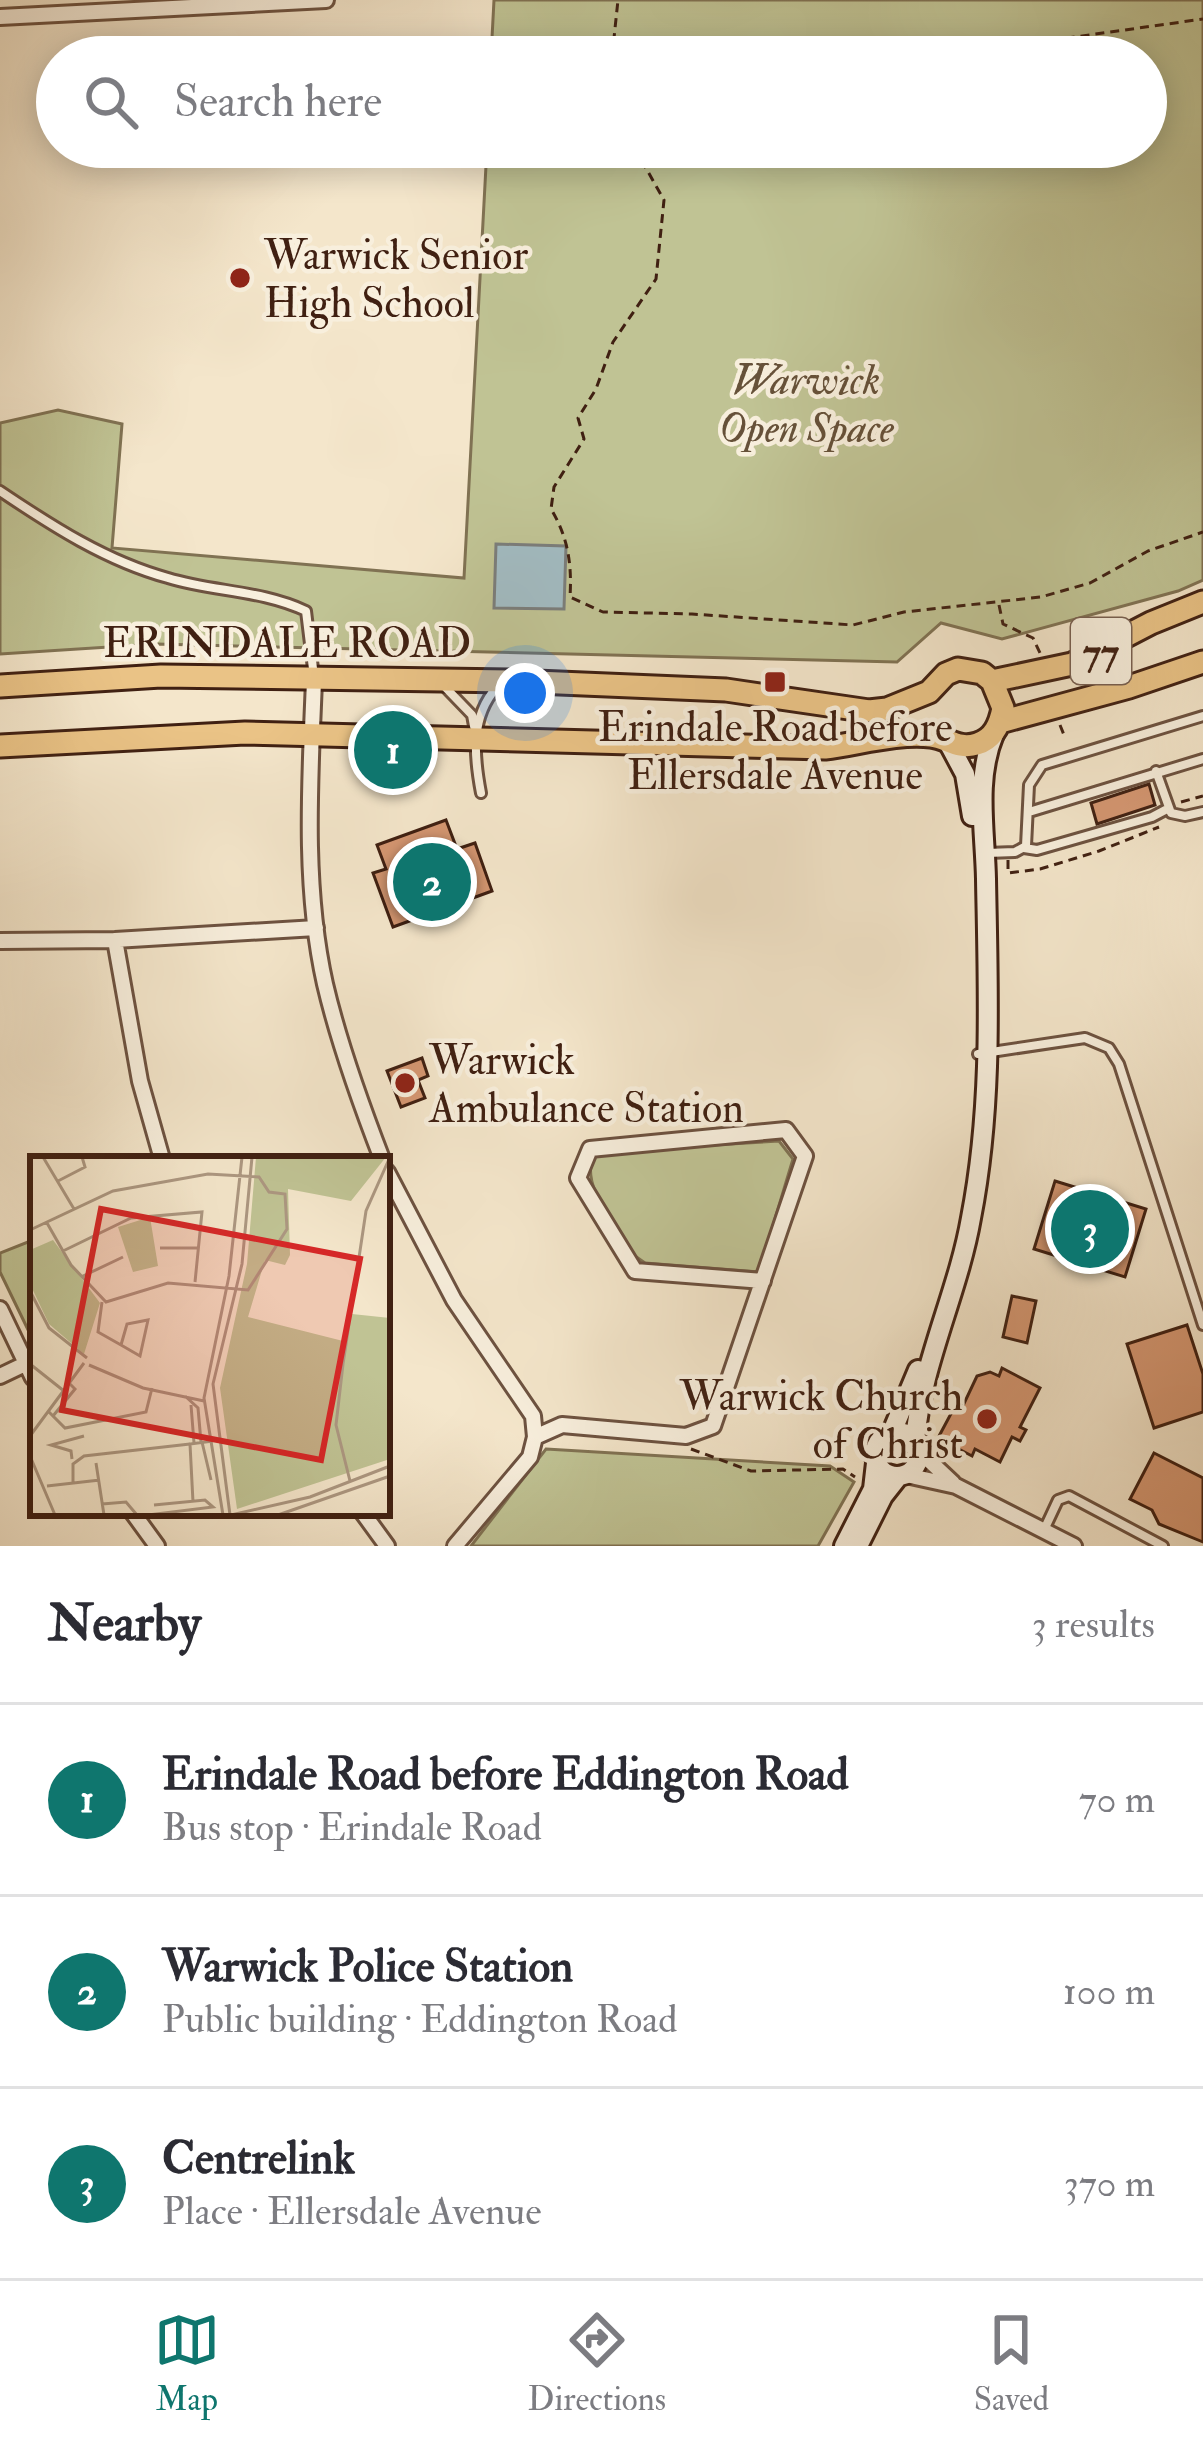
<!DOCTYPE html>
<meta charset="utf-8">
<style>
body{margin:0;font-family:"IM FELL Double Pica",serif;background:#f2f2f3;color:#2b2b33}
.you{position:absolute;left:525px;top:693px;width:42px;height:42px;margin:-30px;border:9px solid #fff;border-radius:50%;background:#1a73e8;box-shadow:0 0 0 18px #1a73e833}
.badge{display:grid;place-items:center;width:78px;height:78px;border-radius:50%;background:#0f766e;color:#fff;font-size:39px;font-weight:700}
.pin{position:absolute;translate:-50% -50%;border:6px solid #fff;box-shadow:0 3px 12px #0006}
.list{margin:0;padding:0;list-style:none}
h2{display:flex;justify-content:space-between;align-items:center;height:156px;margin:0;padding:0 48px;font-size:51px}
h2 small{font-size:39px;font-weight:400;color:#7c7c81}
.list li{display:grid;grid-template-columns:78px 1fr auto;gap:36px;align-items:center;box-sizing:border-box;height:192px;padding:0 48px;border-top:3px solid #e1e1e2}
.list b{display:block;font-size:45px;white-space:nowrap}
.list p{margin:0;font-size:39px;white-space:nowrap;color:#7c7c81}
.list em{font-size:39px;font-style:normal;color:#7c7c81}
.icon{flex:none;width:66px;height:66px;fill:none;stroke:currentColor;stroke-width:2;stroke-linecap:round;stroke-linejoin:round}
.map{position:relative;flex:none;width:1203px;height:1546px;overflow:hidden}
.search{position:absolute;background:#fff;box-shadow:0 6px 30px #0003;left:36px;right:36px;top:36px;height:132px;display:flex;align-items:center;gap:30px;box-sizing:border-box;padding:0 42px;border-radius:66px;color:#7c7c81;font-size:45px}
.sheet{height:732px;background:#fff}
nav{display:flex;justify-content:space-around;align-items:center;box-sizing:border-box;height:168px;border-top:3px solid #e1e1e2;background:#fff;font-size:33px;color:#7c7c81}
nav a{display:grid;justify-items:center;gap:6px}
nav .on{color:#0f766e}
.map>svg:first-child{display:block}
</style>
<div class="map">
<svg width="1203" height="1546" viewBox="0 0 1203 1546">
<rect width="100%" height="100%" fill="#f4e6cb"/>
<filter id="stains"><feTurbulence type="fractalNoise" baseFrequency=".00167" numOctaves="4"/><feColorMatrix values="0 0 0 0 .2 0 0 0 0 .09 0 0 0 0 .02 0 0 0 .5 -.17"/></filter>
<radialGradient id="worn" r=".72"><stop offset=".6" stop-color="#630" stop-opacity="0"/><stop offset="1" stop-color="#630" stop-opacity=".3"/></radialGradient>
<path fill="#c0c394" stroke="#807253" stroke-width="3" d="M494 0H1203V580L1178 591 1002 639 941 623 897 662 156 644 0 654V423L58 410 122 424 112 548 464 578 487 147H1146V57H491Z
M779 1141 793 1159 759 1272 645 1263 635 1256C619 1229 575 1182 596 1152Z
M33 1240V1340L0 1272V1253Z
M546 1449 830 1466 854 1482 818 1546H471Z"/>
<path fill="#a2bcc3" stroke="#7b7e7c" stroke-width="3" d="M496 544 566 546 564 609 494 608Z"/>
<path fill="#d59772" stroke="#402012" stroke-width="3" d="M1149 784 1155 805 1097 824 1091 803Z
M446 820 457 849 475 843 492 891 393 927 373 873 386 869 377 845Z
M422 1058 428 1076 418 1080 425 1098 401 1107 387 1071Z
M1055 1181 1146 1209 1125 1277 1034 1249Z
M1012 1296 1036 1301 1027 1343 1003 1337Z
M1187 1325 1203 1374V1412L1154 1428 1127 1344Z
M1002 1368 1040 1388 1020 1427 1026 1430 1020 1441 1012 1437 1000 1462 975 1449 972 1456 938 1438 954 1408 961 1410 977 1376 990 1372 999 1376Z
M1154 1453 1203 1478V1542L1159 1524 1152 1510 1130 1499Z"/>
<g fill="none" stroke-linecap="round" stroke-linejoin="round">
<defs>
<path id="lane" d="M0 491C52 526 106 561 168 578 214 592 261 590 306 611L314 677
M445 687 472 715 474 726
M1156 771 1171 813 1185 816 1203 812
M481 793C474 756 470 717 497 687
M1029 812 1203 759
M1024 848 1037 850 1152 817 1169 808
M987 853 1015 852 1026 846 1029 785 1042 765 1203 716
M978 1054 1085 1038 1109 1048 1119 1064 1203 1325
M1044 1530 1058 1500 1069 1496 1163 1546"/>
<path id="street" d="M0 17 326 0
M314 681C310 780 303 886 325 984 339 1044 360 1102 382 1159
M115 940 140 1081 162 1159
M0 941 115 940 316 928
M387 1172 454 1300 533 1416 535 1437 530 1457 455 1546
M0 1309 33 1378
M0 1376 23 1365
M535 1437 562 1425 686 1436 713 1426 805 1156 786 1130 590 1149 578 1178 635 1271 763 1281
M919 1451 953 1483
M906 1475 956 1486 1074 1546
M133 1513 157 1546
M363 1513 387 1546"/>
<path id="secondary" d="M949 744 965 774 972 816
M875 1454a22 22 0 1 1 44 0a22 22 0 1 1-44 0Z
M892 1432 918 1370
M915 1441C921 1365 958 1293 971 1218 993 1105 988 993 986 879 985 830 975 779 994 734
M844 1546 873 1489 876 1463
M858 1546 883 1496 898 1477"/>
<path id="primary" d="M992 681 1072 664 1151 623 1203 602
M0 686 161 676 512 681 726 690 869 711 887 709 929 692 946 674 958 669 982 673 992 681 1003 708C1000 724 994 739 977 744 958 750 948 738 931 736 898 732 858 744 825 748L245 733 0 746
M1000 722 1129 687 1203 662"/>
</defs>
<use href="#lane" stroke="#6d5240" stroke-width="14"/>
<use href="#street" stroke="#6d5240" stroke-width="20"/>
<use href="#secondary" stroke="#402012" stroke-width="24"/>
<use href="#primary" stroke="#402012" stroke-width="27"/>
<path stroke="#402012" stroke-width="3" stroke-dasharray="9 6" stroke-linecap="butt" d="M505 40 533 39 655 57
M612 57 618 0
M730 57 766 53 797 57
M932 57 1203 19
M634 147 664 200 656 279 613 342 596 389 578 418 584 439 554 487 551 509C568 537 572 564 570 597L603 612 692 614 853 625 904 612 1041 597 1090 583 1148 551 1203 532
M999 605 1003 624 1033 638 1040 653
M1060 725 1064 735
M1181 802 1203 796
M1008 860V873L1040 869 1099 851 1159 827
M691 1449 751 1471 843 1469 855 1477"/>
<use href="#lane" stroke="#f8efdd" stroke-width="8"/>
<use href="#street" stroke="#f8efdd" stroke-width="14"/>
<use href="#secondary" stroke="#f8efdd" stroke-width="18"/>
<use href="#primary" stroke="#eac386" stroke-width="21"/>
</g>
<g fill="#8f2418" stroke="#f8efdd" stroke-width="4.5">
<circle cx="240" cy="278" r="12"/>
<rect x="763" y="670" width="24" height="24" rx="6"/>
<circle cx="405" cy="1083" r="12"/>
<circle cx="987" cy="1419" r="12"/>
</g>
<g text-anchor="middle" stroke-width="9" stroke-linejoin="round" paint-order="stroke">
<rect fill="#f8efdd" stroke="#775e4f" stroke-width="3" x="1071" y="618" width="60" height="66" rx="9"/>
<g font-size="39" font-weight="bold" fill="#402012">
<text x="1101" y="665">77</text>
</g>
<g font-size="42" fill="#402012" stroke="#f8efdd" text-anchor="start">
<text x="264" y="269">Warwick Senior<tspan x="264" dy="48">High School</tspan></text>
<text x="775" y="741" text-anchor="middle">Erindale Road before<tspan x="775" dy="48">Ellersdale Avenue</tspan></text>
<text x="429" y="1074">Warwick<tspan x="429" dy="48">Ambulance Station</tspan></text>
<text x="963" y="1410" text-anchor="end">Warwick Church<tspan x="963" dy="48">of Christ</tspan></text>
</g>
<g font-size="42" font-style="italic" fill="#665139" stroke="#f8efdd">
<text x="806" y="394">Warwick<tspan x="806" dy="48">Open Space</tspan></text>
</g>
<g font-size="42" fill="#402012" stroke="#f8efdd">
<text x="287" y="657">ERINDALE ROAD</text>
</g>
</g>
<g transform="translate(30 1156)">
<rect width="360" height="360" fill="#f4e6cb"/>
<path d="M226 1H356L321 45 258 33 260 99 255 109 235 104 218 161 317 186 322 158 360 162V303L207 353 190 232 217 108ZM120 61 128 110 103 116 88 71ZM23 84 70 147 54 198 19 168 0 128V94Z" fill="#c0c394"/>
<path fill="none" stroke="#ac9781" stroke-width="3" d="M13 1 44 53M28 25 55 11 52 1M0 74 83 35 178 18 229 21 239 36 255 38 257 73 218 134 138 127 76 146 41 109 17 67M130 92H169M33 95 101 62 172 56 165 126M51 121 93 101M0 135 19 172 57 202M72 146 68 176 91 189 110 200 118 164 97 168 91 189M0 208 34 235M59 209 113 232 174 245M155 240 168 252 171 286M161 249 164 287M18 255 35 272 116 256 122 232M23 260 45 233 40 228M0 280 54 207M172 286 181 324M0 300 25 359M42 303 41 295 21 289 54 280M66 307 74 359M320 325 306 269 313 208 336 55 360 1M43 327V308L54 300 160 288M17 330 70 324M163 346 160 288 183 285M72 348 96 346 107 359M118 359 183 351 175 344 124 349M193 359 174 242 199 120 212 1M200 359 183 228 212 108 222 1M201 359 280 341 360 310M248 359 360 320"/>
<path fill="#d62828" fill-opacity="0.15" stroke="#d62828" stroke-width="6" d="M71 53 330 103 291 304 32 254Z"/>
<rect width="360" height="360" fill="none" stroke="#402012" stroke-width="6"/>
</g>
<rect width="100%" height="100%" filter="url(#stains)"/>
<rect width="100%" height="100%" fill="url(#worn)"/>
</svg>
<div class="you"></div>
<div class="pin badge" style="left:393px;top:750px">1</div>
<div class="pin badge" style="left:432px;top:882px">2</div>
<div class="pin badge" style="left:1090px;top:1229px">3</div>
<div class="search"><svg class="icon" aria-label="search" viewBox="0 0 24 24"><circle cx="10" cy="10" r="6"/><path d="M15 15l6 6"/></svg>Search here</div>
</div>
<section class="sheet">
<h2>Nearby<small>3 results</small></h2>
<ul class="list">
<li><span class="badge">1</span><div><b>Erindale Road before Eddington Road</b><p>Bus stop · Erindale Road</p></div><em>70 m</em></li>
<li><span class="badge">2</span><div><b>Warwick Police Station</b><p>Public building · Eddington Road</p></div><em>100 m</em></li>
<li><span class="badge">3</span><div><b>Centrelink</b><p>Place · Ellersdale Avenue</p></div><em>370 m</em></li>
</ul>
</section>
<nav>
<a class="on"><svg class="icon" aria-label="map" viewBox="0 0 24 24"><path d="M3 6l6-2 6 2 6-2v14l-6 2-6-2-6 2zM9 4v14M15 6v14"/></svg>Map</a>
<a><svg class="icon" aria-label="directions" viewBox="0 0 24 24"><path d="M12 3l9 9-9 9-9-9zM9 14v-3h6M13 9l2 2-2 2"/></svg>Directions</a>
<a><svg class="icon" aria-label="saved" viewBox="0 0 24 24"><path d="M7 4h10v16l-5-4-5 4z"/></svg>Saved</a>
</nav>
